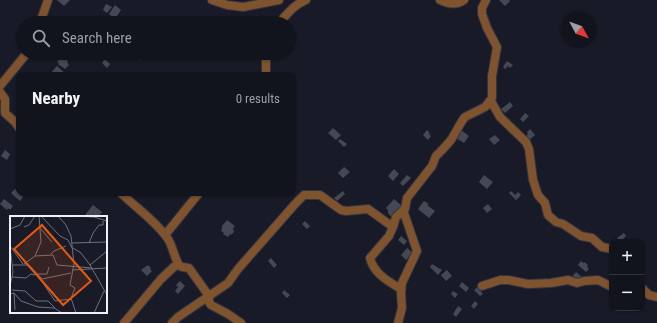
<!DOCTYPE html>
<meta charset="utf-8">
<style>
body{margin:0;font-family:"Roboto Condensed",sans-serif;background:#1f212a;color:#f1f3f6}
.controls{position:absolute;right:12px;bottom:12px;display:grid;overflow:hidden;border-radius:8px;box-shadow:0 1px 3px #0004}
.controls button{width:36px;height:36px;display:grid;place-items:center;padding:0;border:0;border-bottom:1px solid #31333b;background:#12141d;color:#f1f3f6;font:20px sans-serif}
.compass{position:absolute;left:561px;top:12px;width:36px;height:36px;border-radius:50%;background:#12141d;box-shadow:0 1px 3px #0004;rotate:131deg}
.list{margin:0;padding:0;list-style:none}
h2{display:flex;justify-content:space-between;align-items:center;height:52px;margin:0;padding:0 16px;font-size:17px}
h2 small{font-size:13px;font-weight:400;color:#9c9ea4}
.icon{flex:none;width:22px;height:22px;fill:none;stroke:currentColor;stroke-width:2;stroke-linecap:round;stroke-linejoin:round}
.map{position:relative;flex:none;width:657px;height:323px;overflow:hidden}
.search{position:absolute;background:#12141d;box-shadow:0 1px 3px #0004;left:16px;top:16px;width:280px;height:44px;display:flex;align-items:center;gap:10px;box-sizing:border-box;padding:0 14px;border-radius:22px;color:#9c9ea4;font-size:15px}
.panel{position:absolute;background:#12141d;box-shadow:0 1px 3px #0004;left:16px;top:72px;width:280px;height:124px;border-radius:8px}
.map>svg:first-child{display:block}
</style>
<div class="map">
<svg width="657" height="323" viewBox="0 0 657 323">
<rect width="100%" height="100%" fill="#181b27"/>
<path fill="#444855" d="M57 0H70L64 6Z
M499 0H509L510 1 505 6Z
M106 4 112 7 107 13 103 10Z
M115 5 121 10 115 19 109 14Z
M141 53 145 54 140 61 138 59 140 57 138 56Z
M61 57 63 59 65 58 68 61 67 62 69 65 65 69 58 64 59 63 57 62Z
M105 59 110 64 107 68 102 63Z
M507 61 513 65 510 68 508 66 505 69 503 67Z
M57 66 67 75H49Z
M510 102 513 106 505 113 501 109Z
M525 113 529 116 523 122 520 119Z
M333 128 341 135 336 140 328 133Z
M530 129 535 135 528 141 525 137 528 134 527 132Z
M427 130 430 133 429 134 431 136 428 140 423 135Z
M461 130 469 136 464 143 456 138Z
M495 135 500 140 494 145 489 139Z
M340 139 347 144 344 147 338 141Z
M5 150 10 154 7 160 1 156Z
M344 167 350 172 343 178 338 173Z
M394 169 399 174 393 181 388 176Z
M407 175 411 178 403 186 400 183Z
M484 175 493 182 487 189 479 182Z
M15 189 23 197 20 201 11 193Z
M343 191 345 194 337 201 334 198Z
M511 191 515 195 518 192 521 195 516 200 509 193Z
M4 199 13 206 10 210 8 208 7 210 0 204Z
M394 199 402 206 391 217 388 213V210L386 208Z
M424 201 429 204 427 205 435 211 429 218 418 209Z
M488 204 492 209 487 213 483 208Z
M93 205 102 212 98 217H87L85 215Z
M227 220 235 226 233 228 234 232 231 235 230 234 228 237 223 234 224 233 221 231 222 228V226Z
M305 221 310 226 307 229 302 224Z
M624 233 626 236 620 242 617 238Z
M401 236 407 241 404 245 398 240Z
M407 248 413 253 406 260 401 255Z
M271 258 277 265 274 268 268 261Z
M581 261 583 263 584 262 588 265 587 267 589 269 586 272 578 265Z
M432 264 442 270 438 275 430 267Z
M148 265 151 268 150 269 152 271 147 276 141 270Z
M447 270 452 276 446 281 441 275Z
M576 272 582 277 577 283 571 278Z
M180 281 185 286 178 294 175 291 178 287 176 285Z
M462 282 469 288 466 292 459 286Z
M479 286 481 289 480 290 483 294 480 296 474 290Z
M284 290 290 295 287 298 282 293Z
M453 291 458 294 455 298 451 294Z
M475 301 478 304 474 309 471 306Z
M458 306 462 309 456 317 453 314Z"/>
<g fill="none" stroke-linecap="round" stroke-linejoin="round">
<defs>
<path id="minor" d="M212 0 227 5 243 7 279 0
M440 0C448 4 457 5 464 0
M40 23 48 0
M279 23C287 14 295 4 306 0
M266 53V75
M0 86 27 53
M0 92 5 99V113L15 122 19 128
M490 101 492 103 500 117 526 142 529 149 533 180 538 195 545 203 548 215 556 222 563 224 581 236 592 238 602 247 612 249
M121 193C136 208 156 221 168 239 173 247 174 257 179 265L182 267 189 268 209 296V302L211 305 228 314 241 323
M393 227 389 236 370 258C374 274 388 281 401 289
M165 235 199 193
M482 286 500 280H508L528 284 551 283 568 280 577 283 584 281 598 280 612 287
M642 288 649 295 657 297
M124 323 161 279 178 263
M172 323 178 317 228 283 238 269 295 204 304 195H320L341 210 346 211 368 209 393 227 396 217 405 209 407 198 432 166 436 156 443 149 451 140 462 121 465 117 485 107 492 98V76L497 47 487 28 482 14V8L486 0
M398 323 402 308 401 293 402 283 417 251 403 210"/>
</defs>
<use href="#minor" stroke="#323540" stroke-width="10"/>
<use href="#minor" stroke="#7e532d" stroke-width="8"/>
</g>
<g transform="translate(10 216)">
<rect width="97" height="97" fill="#181b27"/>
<path fill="none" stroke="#6e717b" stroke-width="1" d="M31 0 50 20 58 24 62 32M48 0 56 9 61 20 64 48 60 69 65 72 61 82 66 97M62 0 84 1 97 5M14 11 19 9 25 0M30 12 42 26M0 13 10 9 15 0M62 27 97 26M79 27 83 17 89 9H93V5M0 30 3 56 0 70M0 30 13 48M63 32 71 37 80 49 97 79M41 38 44 35 56 30M25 40 31 26 29 0M14 48 25 40 43 39 47 49 82 52M3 49H19L32 63 61 57M80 49 97 35M62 54 97 52M26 58H37L39 51M2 61 16 62 21 58 25 59M31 64 45 85 61 83M2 74 15 75 26 85H38L45 92M4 77 5 94M0 78 4 77 11 85 28 91 44 92 52 97M84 97 94 75"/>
<path fill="#e8590c" fill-opacity="0.15" stroke="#e8590c" stroke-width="2" d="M32 9 81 65 53 89 4 33Z"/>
<rect width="97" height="97" fill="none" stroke="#eef1f9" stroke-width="2"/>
</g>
</svg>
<div class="controls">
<button>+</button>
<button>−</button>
</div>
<svg class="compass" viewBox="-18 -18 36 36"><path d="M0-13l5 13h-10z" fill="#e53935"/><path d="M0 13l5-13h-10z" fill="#9c9ea4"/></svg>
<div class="search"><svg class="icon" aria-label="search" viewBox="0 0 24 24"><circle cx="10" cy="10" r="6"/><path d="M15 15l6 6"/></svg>Search here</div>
<section class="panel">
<h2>Nearby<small>0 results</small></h2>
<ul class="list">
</ul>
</section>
</div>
